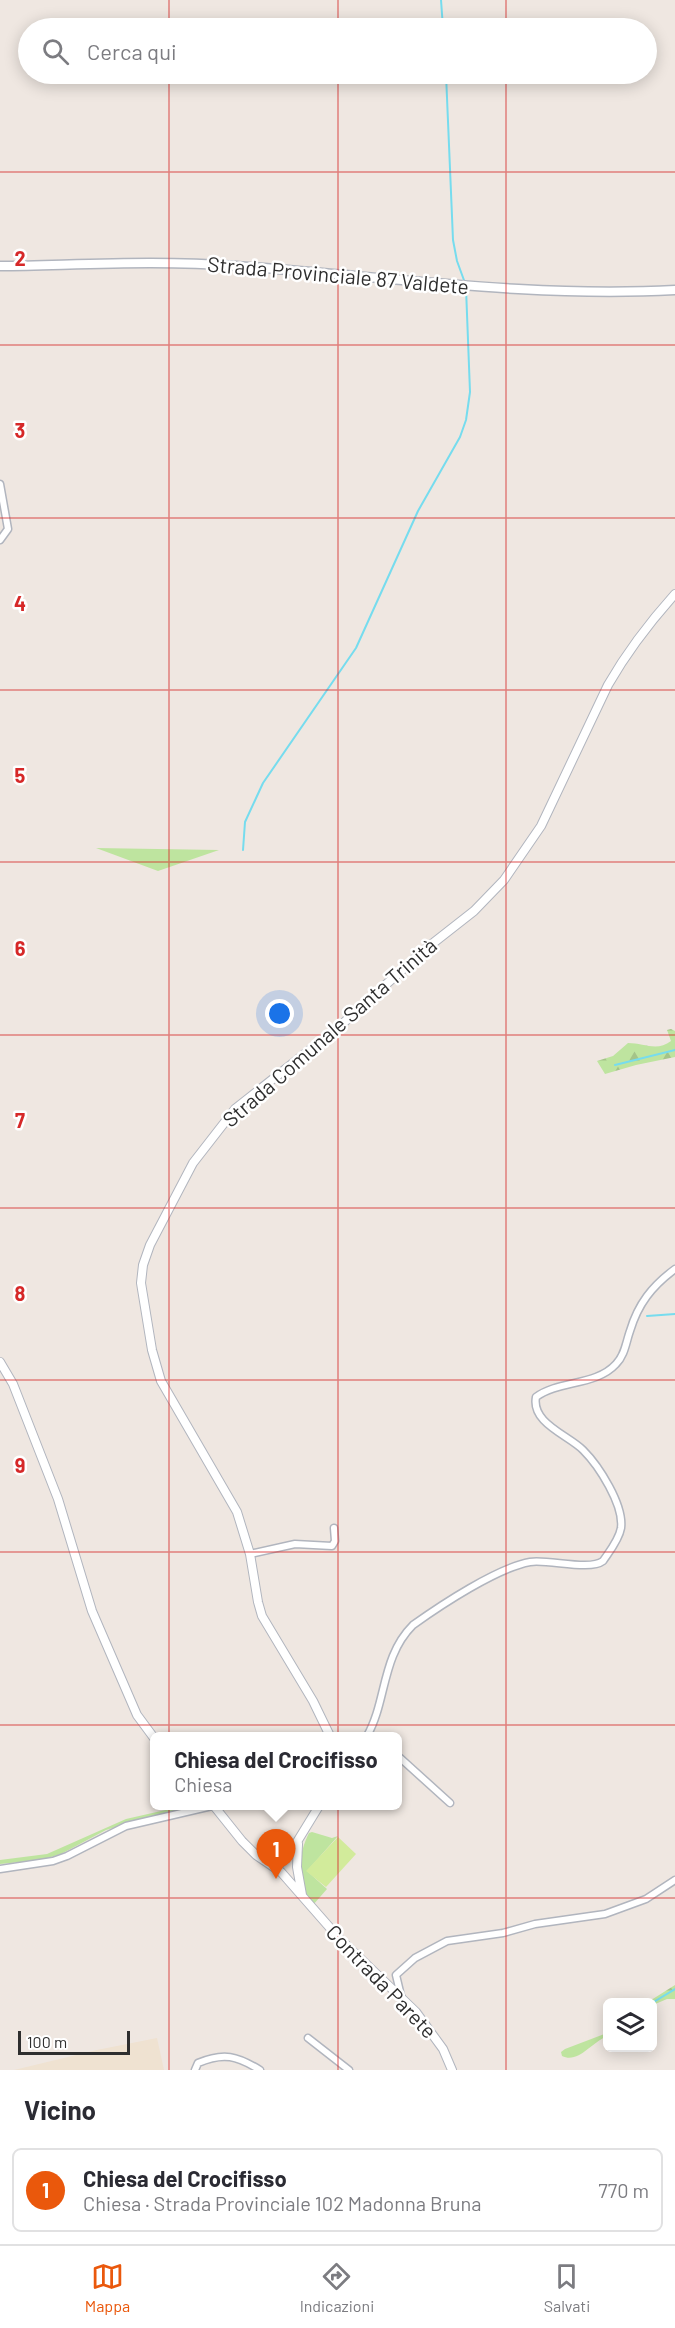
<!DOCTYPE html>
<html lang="it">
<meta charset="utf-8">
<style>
body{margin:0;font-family:Barlow,sans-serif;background:#f7f7f7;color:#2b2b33}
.controls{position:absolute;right:18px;bottom:18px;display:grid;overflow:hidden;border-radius:9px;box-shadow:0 3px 15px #0003}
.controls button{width:54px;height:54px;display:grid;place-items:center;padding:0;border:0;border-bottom:2px solid #e1e1e2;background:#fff;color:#2b2b33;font:30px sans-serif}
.scale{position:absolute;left:18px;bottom:15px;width:112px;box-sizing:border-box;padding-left:6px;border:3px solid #2e2e2e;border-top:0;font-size:16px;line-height:21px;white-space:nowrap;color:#2e2e2e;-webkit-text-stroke:4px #fff;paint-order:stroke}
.you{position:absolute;left:280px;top:1014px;width:21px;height:21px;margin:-15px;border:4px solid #fff;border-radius:50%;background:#1a73e8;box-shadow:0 0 0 9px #1a73e833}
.badge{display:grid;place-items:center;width:39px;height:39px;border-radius:50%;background:#ea580c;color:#fff;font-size:20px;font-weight:700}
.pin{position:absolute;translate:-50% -50px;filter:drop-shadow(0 2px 3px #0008)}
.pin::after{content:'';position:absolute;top:32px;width:21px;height:18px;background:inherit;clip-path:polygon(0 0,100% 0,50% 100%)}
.popup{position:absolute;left:150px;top:1732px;width:252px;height:78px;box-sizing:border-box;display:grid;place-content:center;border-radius:9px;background:#fff;filter:drop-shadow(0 2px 4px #0005);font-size:20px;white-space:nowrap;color:#7c7c81}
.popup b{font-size:22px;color:#2b2b33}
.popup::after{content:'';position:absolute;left:50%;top:100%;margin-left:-12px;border:12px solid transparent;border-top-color:#fff}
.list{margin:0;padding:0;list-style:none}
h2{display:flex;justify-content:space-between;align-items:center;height:78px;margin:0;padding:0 24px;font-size:26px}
h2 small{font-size:20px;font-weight:400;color:#7c7c81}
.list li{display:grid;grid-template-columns:39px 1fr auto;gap:18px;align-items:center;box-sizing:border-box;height:84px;margin:0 12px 12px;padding:0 12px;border:2px solid #e1e1e2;border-radius:9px}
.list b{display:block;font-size:22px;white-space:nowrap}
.list p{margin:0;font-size:20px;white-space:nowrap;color:#7c7c81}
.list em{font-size:20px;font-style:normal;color:#7c7c81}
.icon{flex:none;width:33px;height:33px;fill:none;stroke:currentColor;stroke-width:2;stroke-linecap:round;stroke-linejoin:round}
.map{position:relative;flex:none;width:675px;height:2070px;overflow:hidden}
.search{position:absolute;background:#fff;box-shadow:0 3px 15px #0003;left:18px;right:18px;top:18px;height:66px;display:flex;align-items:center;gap:15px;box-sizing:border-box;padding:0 21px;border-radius:33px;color:#7c7c81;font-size:22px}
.sheet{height:174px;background:#fff}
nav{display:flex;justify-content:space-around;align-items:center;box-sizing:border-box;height:84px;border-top:2px solid #e1e1e2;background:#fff;font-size:16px;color:#7c7c81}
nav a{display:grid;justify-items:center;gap:3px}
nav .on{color:#ea580c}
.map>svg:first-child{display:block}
</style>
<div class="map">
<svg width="675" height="2070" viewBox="0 0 675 2070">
<defs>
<pattern id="forest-firs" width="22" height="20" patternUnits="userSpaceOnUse" patternTransform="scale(1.5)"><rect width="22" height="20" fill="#bee49f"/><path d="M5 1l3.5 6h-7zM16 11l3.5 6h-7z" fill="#a4c489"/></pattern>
</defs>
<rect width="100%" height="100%" fill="#efe7e1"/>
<path fill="#efe2d1" d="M157 2038 164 2070H14L97 2050Z"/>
<path fill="#bee49f" d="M96 848 219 850 158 871Z
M183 1806 189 1808 152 1816 106 1830 61 1854 41 1860 0 1864V1860L47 1854 126 1819Z
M312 1832 332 1838 338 1836 307 1871 327 1889 313 1905C295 1885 298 1854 309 1833Z
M607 2033V2036C591 2043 578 2064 562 2056L561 2052 565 2049Z"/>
<path fill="url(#forest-firs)" d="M671 1029 675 1031V1057L636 1065 605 1074 597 1061 613 1056 628 1043C644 1043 657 1052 671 1041L667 1030Z
M675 1985V1999H667L653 2005 652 2002H648Z"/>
<path fill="#d2eb9b" d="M338 1837 356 1854 326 1887 306 1871Z"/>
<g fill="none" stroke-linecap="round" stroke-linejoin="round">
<path stroke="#76dcee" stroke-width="2" d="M441 0 443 28
M446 74 453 240 457 261 465 283
M243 850 245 822 263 783 356 648 418 511 460 437 466 420 470 392 466 288
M615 1065 675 1050
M647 1316 675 1314
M652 2003 675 1989"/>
<defs>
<path id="minor" d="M0 484 8 529 0 540
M250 1554 295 1544 332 1546 335 1541 334 1528
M367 1736C387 1701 381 1657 413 1625 441 1605 497 1568 530 1562 548 1559 590 1571 603 1561 609 1552 619 1540 621 1528 624 1505 599 1466 583 1450 568 1435 531 1423 536 1397 559 1380 596 1386 616 1364 625 1355 626 1342 630 1331 638 1304 652 1286 675 1269
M398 1756 450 1803
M0 1869 53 1861 67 1856 126 1826 212 1806
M401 1996 396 1975 415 1958 447 1941 503 1933 535 1924 605 1914 646 1899 675 1880
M308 2038 349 2070
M195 2070 198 2063C224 2052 237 2056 260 2070"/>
<path id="tertiary" d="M0 1362 13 1384 58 1499 92 1611 137 1715 154 1738
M330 1736 313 1701 262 1616 258 1602 250 1554 237 1512 161 1381 152 1350 141 1283 143 1265 150 1245 193 1163 235 1109 340 1026 423 951 474 911 504 880 541 826 608 685C627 652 649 623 675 594
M214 1806 242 1841 256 1855 281 1872 338 1937 416 2012 443 2049 452 2070
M298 1844 297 1867 302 1895
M275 1868 289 1855 319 1806"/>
<path id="secondary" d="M0 266C78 265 158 260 236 266 383 276 528 298 675 290"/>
</defs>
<use href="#minor" stroke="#b1b5be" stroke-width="9"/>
<use href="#tertiary" stroke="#b1b5be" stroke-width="10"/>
<use href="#secondary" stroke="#b1b5be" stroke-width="11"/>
<use href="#minor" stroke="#fff" stroke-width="6"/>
<use href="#tertiary" stroke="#fff" stroke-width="8"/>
<use href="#secondary" stroke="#fff" stroke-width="8"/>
</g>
<path fill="none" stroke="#d62828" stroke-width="1.5" stroke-opacity="0.55" d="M169 0V28M338 0V28M506 0V28M169 74V2070M338 74V2070M506 74V2070M0 172H675M0 345H675M0 518H675M0 690H675M0 862H675M0 1035H675M0 1208H675M0 1380H675M0 1552H675M0 1725H675M0 1898H675"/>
<g text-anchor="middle" stroke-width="5" stroke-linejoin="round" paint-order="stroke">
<g font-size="21" fill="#2e2e2e" stroke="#fff">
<text transform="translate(338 276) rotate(5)" y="7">Strada Provinciale 87 Valdete</text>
<text transform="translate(330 1033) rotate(-41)" y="7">Strada Comunale Santa Trinità</text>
<text transform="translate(381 1982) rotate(46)" y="7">Contrada Parete</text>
</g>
</g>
<g font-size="20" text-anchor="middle" font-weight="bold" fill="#d62828" stroke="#fff" stroke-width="5" stroke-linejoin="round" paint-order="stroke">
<text x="20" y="266">2</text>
<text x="20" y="438">3</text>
<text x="20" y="611">4</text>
<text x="20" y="783">5</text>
<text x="20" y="956">6</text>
<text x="20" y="1128">7</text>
<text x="20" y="1301">8</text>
<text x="20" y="1473">9</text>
</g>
</svg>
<div class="controls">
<button><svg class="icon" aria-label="layers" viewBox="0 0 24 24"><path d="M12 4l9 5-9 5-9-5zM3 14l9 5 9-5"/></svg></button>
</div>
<div class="scale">100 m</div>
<div class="you"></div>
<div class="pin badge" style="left:276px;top:1879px">1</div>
<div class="popup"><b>Chiesa del Crocifisso</b>Chiesa</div>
<div class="search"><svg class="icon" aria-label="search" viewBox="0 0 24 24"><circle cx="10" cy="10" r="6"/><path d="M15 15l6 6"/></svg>Cerca qui</div>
</div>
<section class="sheet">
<h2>Vicino<small></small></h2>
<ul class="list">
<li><span class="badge">1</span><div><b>Chiesa del Crocifisso</b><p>Chiesa · Strada Provinciale 102 Madonna Bruna</p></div><em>770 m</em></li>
</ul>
</section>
<nav>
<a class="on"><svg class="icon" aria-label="map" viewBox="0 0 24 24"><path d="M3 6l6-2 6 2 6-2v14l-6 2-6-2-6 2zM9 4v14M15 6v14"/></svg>Mappa</a>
<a><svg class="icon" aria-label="directions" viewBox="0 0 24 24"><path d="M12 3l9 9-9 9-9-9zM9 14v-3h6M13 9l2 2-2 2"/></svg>Indicazioni</a>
<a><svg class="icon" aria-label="saved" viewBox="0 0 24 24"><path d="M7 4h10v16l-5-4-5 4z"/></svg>Salvati</a>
</nav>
